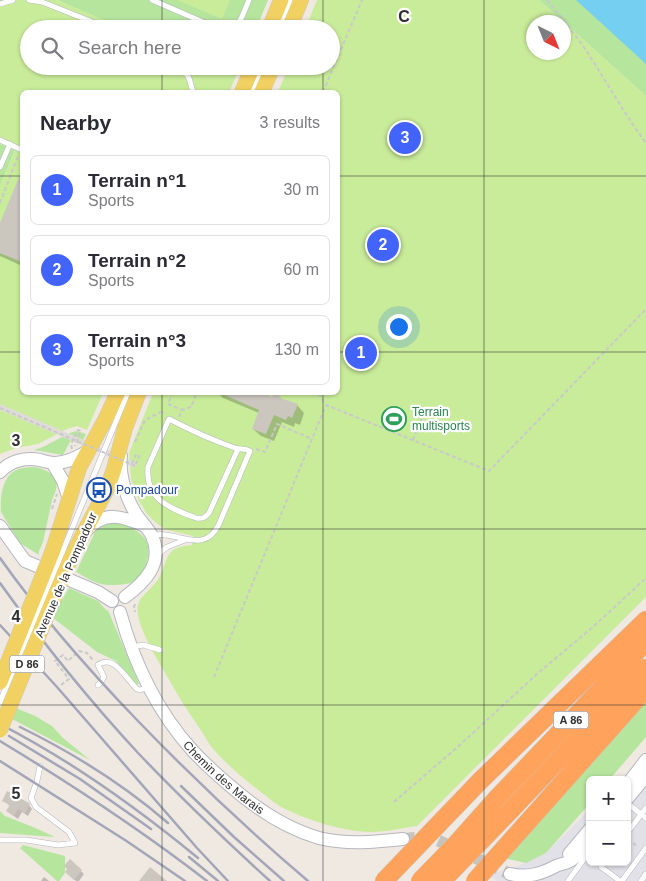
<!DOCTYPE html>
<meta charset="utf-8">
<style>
body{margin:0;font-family:Helvetica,sans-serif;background:#f2f2f3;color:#2b2b33}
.controls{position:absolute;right:15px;bottom:15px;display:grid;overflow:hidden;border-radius:8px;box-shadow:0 1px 4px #0004}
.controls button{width:45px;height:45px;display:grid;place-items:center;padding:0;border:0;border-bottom:1px solid #e1e1e2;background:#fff;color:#2b2b33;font:25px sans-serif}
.compass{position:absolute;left:526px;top:15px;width:45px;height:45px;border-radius:50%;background:#fff;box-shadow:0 1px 4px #0004;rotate:137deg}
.you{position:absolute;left:398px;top:326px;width:18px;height:18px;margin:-12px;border:4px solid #fff;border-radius:50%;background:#1a73e8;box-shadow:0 0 0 8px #1a73e833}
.badge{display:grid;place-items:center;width:32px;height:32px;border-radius:50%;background:#4264fb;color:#fff;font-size:16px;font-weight:700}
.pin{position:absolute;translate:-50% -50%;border:2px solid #fff;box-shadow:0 1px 5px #0006}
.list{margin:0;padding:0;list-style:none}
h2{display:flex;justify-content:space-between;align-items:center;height:65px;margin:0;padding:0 20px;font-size:21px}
h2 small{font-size:16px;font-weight:400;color:#7c7c81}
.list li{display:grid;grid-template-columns:32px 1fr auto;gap:15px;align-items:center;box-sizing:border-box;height:70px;margin:0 10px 10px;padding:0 10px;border:1px solid #e1e1e2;border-radius:8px}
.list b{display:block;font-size:19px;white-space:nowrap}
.list p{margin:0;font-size:16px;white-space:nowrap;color:#7c7c81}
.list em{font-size:16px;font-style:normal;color:#7c7c81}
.icon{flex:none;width:28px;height:28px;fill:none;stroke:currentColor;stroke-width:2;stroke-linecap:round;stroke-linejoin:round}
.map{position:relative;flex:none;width:646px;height:881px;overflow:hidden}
.search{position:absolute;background:#fff;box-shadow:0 1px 4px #0004;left:20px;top:20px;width:320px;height:55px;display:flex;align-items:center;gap:12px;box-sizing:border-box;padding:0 18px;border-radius:28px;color:#7c7c81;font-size:19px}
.panel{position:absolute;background:#fff;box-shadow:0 1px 4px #0004;left:20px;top:90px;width:320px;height:305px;border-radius:8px}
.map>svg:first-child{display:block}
</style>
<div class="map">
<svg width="646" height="881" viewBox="0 0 646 881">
<rect width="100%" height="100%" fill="#efe9e1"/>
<path fill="#e3e1e8" d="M646 753V881H497L489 875 526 863 546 853 590 809V862H627V780H619Z"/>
<path fill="#b6e59e" d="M57 0H268L256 29H124Z
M539 0H646V96Z
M210 66H240L236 76 227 74Z
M0 144 15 150 0 186Z
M76 431 86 434 81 445 71 440 63 455 34 450C49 446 62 435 76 431Z
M35 467C45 469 52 473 57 481L56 490 52 500 43 542 39 551V555L20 543 1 512C0 494 3 471 23 468 27 467 31 467 35 467Z
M114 521C125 525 141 530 147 542 151 552 146 575 136 581 128 585 109 586 101 584 92 582 84 576 76 572L96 530Z
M69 588 98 601 107 611 108 610 139 684 137 685 116 661 97 652 52 617Z
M646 697V737L609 780H590V803L546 853 526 863 503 858Z
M16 708 35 716 52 726 63 738 90 760 12 719Z
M0 811 5 816 33 827 55 837 0 833Z
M23 845 65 856V873L59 881H57L20 848Z"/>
<path fill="#c9ec9a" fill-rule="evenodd" d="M0 0H57L124 29H29V66H210L227 74 236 76 229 92H22V392L103 393 87 430 77 426 67 429 38 444 16 448 0 454V186L15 151 0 144Z
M177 0H230L222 19Z
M317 0H539L646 96V597L417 826C403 828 385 832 372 832 343 832 307 820 281 807 276 804 271 800 266 796 248 782 230 768 215 751 209 745 205 736 200 729 187 710 175 691 164 671 156 657 134 622 138 605 140 595 155 587 160 576 169 556 166 547 192 545L193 536 164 529 154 521 147 514 139 501 131 479 129 453 153 393 338 392V92H278L289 66H331V29H305ZM534 22H564V52H534Z"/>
<path fill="#dfdcd8" d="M0 404 137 463 135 468 0 410Z"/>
<path fill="#75cff0" d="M576 0H646V64Z"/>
<path fill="#0003" d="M224 66H232L229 74 222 71Z
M20 179 22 180V266L0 256V226Z
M217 392H257L272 398 280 397 282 400 297 405 304 413 300 425 295 423 294 427 282 422 274 441 261 436 253 429 259 413 223 398Z
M4 801 28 804 32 809 28 816 22 812 18 819 7 811 10 806Z
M81 871 84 874 79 881H76L70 875Z
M44 877 49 881H41Z"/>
<path fill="#cbc7bf" d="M22 170V262L0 253V223Z
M218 392H261L272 397 273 393 280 396V398L298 404 292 418 288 416 286 420 274 415 266 434 252 429 259 410Z
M7 791 29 803 30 804 25 813 18 809 14 816 6 811 10 805 2 801Z
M70 859 82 870 74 880 65 872 67 869 64 866Z
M150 867 167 881H139Z"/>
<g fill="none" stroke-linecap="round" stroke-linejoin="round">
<path stroke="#c8c4bd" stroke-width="12" stroke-dasharray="12 6" stroke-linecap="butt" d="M403 839 425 837 437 840 510 874"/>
<defs>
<path id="service" d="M29 0 42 2 110 29
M152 0 219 29
M0 4 13 0
M233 29 235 28 241 19 249 0
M278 29 290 0
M181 66 189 78 193 92
M251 92 263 66
M0 140 22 150
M0 167 10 144
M153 535C157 535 161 534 165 535 187 537 206 551 219 524L250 451C244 448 240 450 235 448 212 440 190 430 169 419L148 467C145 500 170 508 196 518 202 519 205 518 209 513L238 449
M62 553 128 392
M157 555 167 547 185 540
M131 647 144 645 160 650
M98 685 101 682 104 677 98 665C114 653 127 680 137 689L140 690 148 687
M627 803 646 818
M627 833 646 808
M0 840H26L58 845 75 843 69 832 36 807 31 798 37 781 40 766
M605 862 601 867 620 881
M568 881 590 851
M622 881 646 848
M641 881 646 874"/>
<g id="tertiary">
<path d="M121 456C119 475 126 498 136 514 141 522 148 528 152 536 164 563 145 582 125 597"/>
<path d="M53 464 63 481 69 499"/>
<path d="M0 472C10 461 25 457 40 460 44 461 50 463 55 463 67 463 78 457 88 451"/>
<path d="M0 526 25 561 98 592 112 601"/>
<path d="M86 531C105 510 122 516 145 526"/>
<path id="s1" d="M120 612C134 663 157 711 192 750 203 762 215 773 228 784 255 808 284 828 319 838 347 845 375 842 403 839"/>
<path d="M627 785 646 760"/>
<path d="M627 799 646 776"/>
<path d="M569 854 590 829"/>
<path d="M510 874C527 878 541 874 556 866 560 864 564 864 568 862 576 858 583 850 590 844"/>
</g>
<path id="primary" d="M269 29 281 0
M289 29 301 0
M242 92 253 66
M262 92 273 66
M53 550 79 468 106 418 118 392
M71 558 81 538 107 489 114 469 125 428 139 392"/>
<path id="motorway" d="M480 781 646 620
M497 798 646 642
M510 811 646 668
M525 825 646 689"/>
</defs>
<use href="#service" stroke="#b4b7c1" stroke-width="6"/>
<use href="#tertiary" stroke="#b4b7c1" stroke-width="14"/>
<use href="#primary" stroke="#c9c9c9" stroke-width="16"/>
<use href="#motorway" stroke="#c9c9c9" stroke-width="19"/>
<path stroke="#c9c9c9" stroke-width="2" stroke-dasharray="4 2.5" stroke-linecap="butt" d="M547 0C562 18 576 35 589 55 608 84 625 115 646 143
M323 92 362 0
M0 203 18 156
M173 392 168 404 182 410
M312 392 321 396 323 401 326 405 489 471 646 309
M179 417 182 410 191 407 197 392
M413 440 424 413
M135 442 145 420 163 411 164 413
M72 449 71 444 78 430 81 431 75 446
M256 449 265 452 277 424 312 439
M132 464 136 454 139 456 135 466
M52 509 57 494
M135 604 134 607 135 612
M214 677 326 405
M61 685 69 679 55 661 63 655 68 661 79 651 87 653 93 660
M394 802 462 743 538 673 593 627 646 578
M628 839 638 847"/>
<use href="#service" stroke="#fff" stroke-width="5"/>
<use href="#tertiary" stroke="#fff" stroke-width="12"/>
<use href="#primary" stroke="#f2d163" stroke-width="15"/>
<use href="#motorway" stroke="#ffa35c" stroke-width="18"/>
<path stroke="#a3a6b8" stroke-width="2.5" d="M0 558C41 616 88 669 137 720 191 776 248 830 308 881
M0 583C43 643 89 700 139 754 181 798 225 840 270 881
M0 625 57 687 197 848 228 881
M0 724C72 761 136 807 198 858
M20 727C73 753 123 784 168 823
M9 736 80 779 151 829
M0 741C71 784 141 830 207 881
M0 761 125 840 185 881
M181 786 234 837 284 881
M189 857 218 881"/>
<defs>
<path id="service-bridge" d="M0 702 62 553"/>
<path id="primary-bridge" d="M0 682 53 550
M0 730 54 598 71 558"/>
<path id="motorway-bridge" d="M384 881 480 781
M420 881 456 844 497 798
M442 881 510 811
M475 881 525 825"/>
</defs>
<use href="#service-bridge" stroke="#b4b7c1" stroke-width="6" stroke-linecap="butt"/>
<use href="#primary-bridge" stroke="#c9c9c9" stroke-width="16" stroke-linecap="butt"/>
<use href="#motorway-bridge" stroke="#c9c9c9" stroke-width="19" stroke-linecap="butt"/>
<path stroke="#c9c9c9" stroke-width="2" stroke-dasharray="4 2.5" stroke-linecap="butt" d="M0 408 135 466"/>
<use href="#service-bridge" stroke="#fff" stroke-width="5"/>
<use href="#primary-bridge" stroke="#f2d163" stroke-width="15"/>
<use href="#motorway-bridge" stroke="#ffa35c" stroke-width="18"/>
</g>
<path fill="none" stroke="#2e2e2e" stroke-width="1" stroke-opacity="0.55" d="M162 0V29M323 0V29M484 0V881M162 66V92M323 66V92M0 176H22M338 176H646M0 352H22M338 352H646M162 392V881M323 392V881M0 529H646M0 705H646"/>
<defs>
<symbol id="stadium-ring" viewBox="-11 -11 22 22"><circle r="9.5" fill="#fff" stroke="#2e9e5b" stroke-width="1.5"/><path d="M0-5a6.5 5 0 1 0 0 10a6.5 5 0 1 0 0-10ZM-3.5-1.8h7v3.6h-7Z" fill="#2e9e5b"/></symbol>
<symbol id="bus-ring" viewBox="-11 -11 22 22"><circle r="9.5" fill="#fff" stroke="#1a4fb4" stroke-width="1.5"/><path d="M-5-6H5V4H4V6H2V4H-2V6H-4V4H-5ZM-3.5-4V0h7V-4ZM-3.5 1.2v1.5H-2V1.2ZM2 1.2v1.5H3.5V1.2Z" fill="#1a4fb4"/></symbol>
</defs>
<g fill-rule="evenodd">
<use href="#stadium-ring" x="380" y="405" width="28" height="28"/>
<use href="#bus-ring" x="85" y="476" width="28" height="28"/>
</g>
<g text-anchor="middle" stroke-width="4.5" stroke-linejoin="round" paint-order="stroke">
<g fill="#fff" stroke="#6d6d6d" stroke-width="1">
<rect x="9.5" y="655.5" width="35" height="17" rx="4"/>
<rect x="553.5" y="711.5" width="35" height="17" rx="4"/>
</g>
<g font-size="11" font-weight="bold" fill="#2e2e2e">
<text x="27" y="668">D 86</text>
<text x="571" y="724">A 86</text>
</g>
<g font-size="12" fill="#27864d" stroke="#fff" text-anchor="start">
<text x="412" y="416">Terrain<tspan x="412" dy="14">multisports</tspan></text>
</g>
<g font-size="12" fill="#164399" stroke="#fff" text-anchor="start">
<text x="116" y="494">Pompadour</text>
</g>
<g font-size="12" fill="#2e2e2e" stroke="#fff">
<text transform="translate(66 575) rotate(-66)" y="4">Avenue de la Pompadour</text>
<text dy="4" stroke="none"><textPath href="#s1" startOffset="199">Chemin des Marais</textPath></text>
</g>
</g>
<g font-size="16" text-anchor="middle" font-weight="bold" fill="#2e2e2e" stroke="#fff" stroke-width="4.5" stroke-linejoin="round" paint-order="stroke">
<text x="404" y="22">C</text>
<text x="16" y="446">3</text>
<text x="16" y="622">4</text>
<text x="16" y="799">5</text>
</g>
</svg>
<div class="controls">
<button>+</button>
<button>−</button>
</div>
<svg class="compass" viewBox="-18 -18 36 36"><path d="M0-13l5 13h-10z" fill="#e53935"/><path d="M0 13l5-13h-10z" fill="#7c7c81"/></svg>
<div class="you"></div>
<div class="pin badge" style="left:361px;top:353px">1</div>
<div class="pin badge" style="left:383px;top:245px">2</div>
<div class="pin badge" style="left:405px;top:138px">3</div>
<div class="search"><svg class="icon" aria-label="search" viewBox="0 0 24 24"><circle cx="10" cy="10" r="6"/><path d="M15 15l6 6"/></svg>Search here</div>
<section class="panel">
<h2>Nearby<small>3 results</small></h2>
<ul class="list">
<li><span class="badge">1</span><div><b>Terrain n°1</b><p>Sports</p></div><em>30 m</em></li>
<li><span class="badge">2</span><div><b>Terrain n°2</b><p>Sports</p></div><em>60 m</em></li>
<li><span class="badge">3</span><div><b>Terrain n°3</b><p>Sports</p></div><em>130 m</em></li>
</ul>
</section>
</div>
